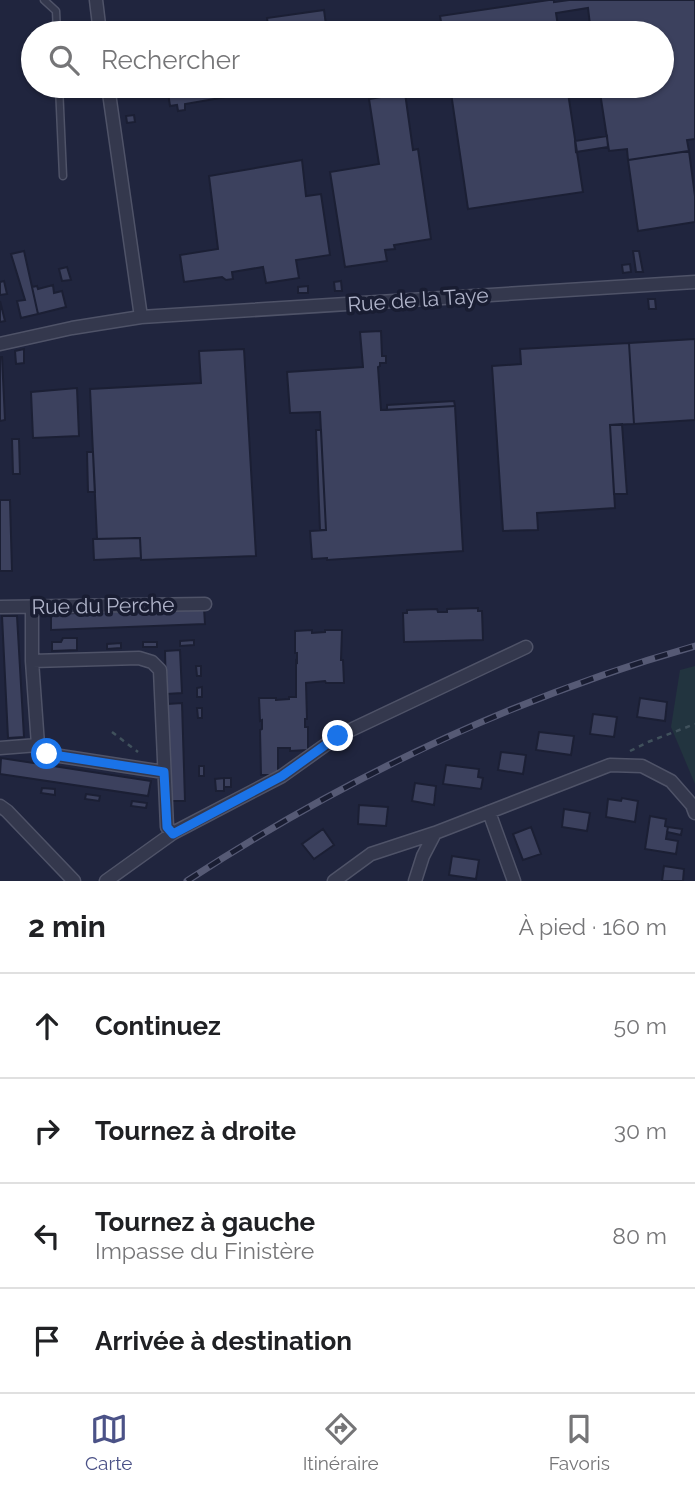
<!DOCTYPE html>
<html lang="fr">
<meta charset="utf-8">
<style>
body{margin:0;font-family:Raleway,sans-serif;background:#f2f2f2;color:#202124}
.stop{position:absolute;width:21px;height:21px;margin:-16px;border:5px solid #1a73e8;border-radius:50%;background:#fff}
.stop.end{background:#1a73e8;border-color:#fff;box-shadow:0 2px 7px #0008}
.list{margin:0;padding:0;list-style:none}
h2{display:flex;justify-content:space-between;align-items:center;height:91px;margin:0;padding:0 28px;font-size:30px}
h2 small{font-size:23px;font-weight:400;color:#757577}
.list li{display:grid;grid-template-columns:46px 1fr auto;gap:21px;align-items:center;box-sizing:border-box;height:105px;padding:0 28px;border-top:2px solid #e0e0e0}
.list b{display:block;font-size:26px;white-space:nowrap}
.list p{margin:0;font-size:23px;white-space:nowrap;color:#757577}
.list em{font-size:23px;font-style:normal;color:#757577}
.icon{flex:none;width:38px;height:38px;fill:none;stroke:currentColor;stroke-width:2;stroke-linecap:round;stroke-linejoin:round}
.map{position:relative;flex:none;width:695px;height:881px;overflow:hidden}
.search{position:absolute;background:#fff;box-shadow:0 2px 5px #0004;left:21px;right:21px;top:21px;height:77px;display:flex;align-items:center;gap:18px;box-sizing:border-box;padding:0 24px;border-radius:38px;color:#757577;font-size:26px}
.sheet{height:511px;background:#fff}
nav{display:flex;justify-content:space-around;align-items:center;box-sizing:border-box;height:98px;border-top:2px solid #e0e0e0;background:#fff;font-size:19px;color:#757577}
nav a{display:grid;justify-items:center;gap:4px}
nav .on{color:#4b5287}
.map>svg:first-child{display:block}
</style>
<div class="map">
<svg width="695" height="881" viewBox="0 0 695 881">
<rect width="100%" height="100%" fill="#20253e"/>
<path fill="#22343f" d="M695 666V784L671 727 680 670Z"/>
<path fill="#3c415e" stroke="#1b1f34" stroke-width="2" d="M549 0H554V2L569 0H695V139L687 140 689 151 628 160 627 149 609 151 599 86H662V33H591L588 8 556 13 559 33H443L440 16Z
M324 10 326 25 269 33 267 18Z
M167 86H224L226 97 185 104V110L178 111 177 105 170 106Z
M297 86H328L298 90Z
M450 86H567L583 192 468 209Z
M405 93 413 150 418 149 431 239 394 245 395 249 385 250 387 261 345 267 330 172 379 164 369 99Z
M134 115 135 122 127 123 126 116Z
M607 136 608 147 576 152 575 141Z
M689 151 695 196V222L638 231 628 160Z
M302 160 306 196 321 194 330 255 296 260 299 278 266 283 263 267 232 272 233 279 226 280 222 277 184 282 180 255 218 249 209 176Z
M24 251 38 314 21 318 17 301 25 300 11 254Z
M633 251H639L643 272H636Z
M630 264 631 272 623 273 622 265Z
M67 267 71 280 62 281 59 269Z
M4 281 7 294 0 295V282Z
M341 281 342 291H335L334 282Z
M53 285 54 293 62 291 66 307 38 314 32 287 37 286 38 289Z
M308 286V293H298V287Z
M648 299H655L656 309H649Z
M0 301 5 321 0 322Z
M381 331 382 356H386V363H380V366L378 367 381 410 455 406 463 551 327 560V558L312 559 310 531 326 530 320 412 290 413 287 372 363 367 360 332Z
M695 339V420L634 424 629 343Z
M629 343 634 424 610 425 615 508 537 513 538 530 503 531 492 366 521 364 520 349Z
M24 349V363L16 364 15 351Z
M244 349 256 556 141 560 140 538 97 539 90 389 201 383 199 351Z
M0 357H2L5 420 0 421Z
M77 388 79 436 33 438 31 392Z
M454 401 455 406 387 410V405Z
M622 424 627 494H614L610 425Z
M316 430H321L326 530H320Z
M12 439H19L20 474H13Z
M87 452H93L95 492H88Z
M0 500H10L12 571H0Z
M140 538 141 558 94 560 93 539Z
M204 608 205 624 51 630V614Z
M478 608V611H482L483 640 404 642 403 613H407V610L437 609 438 612H447V609Z
M2 616H17L24 737 8 738Z
M312 630V633L325 632V630H342L341 660H343L344 683H326L325 681 306 683 307 719H305V727H308V750L290 751V748H278V775H261L260 730 262 729V720L260 721 259 698H276V700L289 699V697H296V661L297 662V653H295V631Z
M63 638H77V650L52 651V642H61Z
M194 640V645L180 646V641Z
M143 642H157V647H143Z
M121 643V648L107 649V644Z
M180 650 182 693 166 694 165 651Z
M196 666H201V676H197Z
M202 687V697H197V688Z
M640 698 667 702 665 721 637 717Z
M182 703 185 801H169L167 704Z
M197 708H202V718H198Z
M593 714 617 717 614 737 590 734Z
M539 732 574 736 571 755 536 750Z
M501 752 526 755 523 774 498 770Z
M1 758 151 781 148 796 0 774Z
M446 765 479 769 478 777 483 778 481 789 443 784Z
M199 766H204V776H199Z
M224 778V791H216L215 779Z
M224 778H231V787H224Z
M415 783 436 786 434 805 412 801Z
M42 788 55 789V795L41 793Z
M86 794 100 796 99 801 85 799Z
M622 798 638 801 635 822 606 817 608 799 621 801Z
M132 801 147 803 146 808 131 806Z
M359 805 388 807 386 826 358 824Z
M564 809 590 813 587 831 562 827Z
M650 816 666 819 665 826 668 827 666 839 678 841 676 854 645 849Z
M531 827 541 854 523 860 513 834Z
M668 827 682 829 681 835 667 832Z
M323 829 334 845 314 859 302 844Z
M452 856 479 860 476 879 449 875Z
M664 866 684 869 683 881H662Z"/>
<g fill="none" stroke-linecap="round" stroke-linejoin="round">
<defs>
<path id="service" d="M44 0 56 11 57 33
M59 86 63 176"/>
<path id="minor" d="M96 0 100 33
M108 86 141 317
M0 344 72 328 141 317 695 282
M0 607 205 604
M32 607V661L38 745 47 754 164 772
M32 661 139 658 152 662 160 670 167 827 173 833
M0 748 38 745
M0 806 7 811 74 881
M489 812 514 881
M106 881 173 833 282 776 338 736 526 647
M334 881 371 854 435 833
M415 881 423 856 435 833 610 765 642 766 671 781 692 805 695 813"/>
</defs>
<use href="#service" stroke="#4f5368" stroke-width="9"/>
<use href="#minor" stroke="#4f5368" stroke-width="15"/>
<path stroke="#40515c" stroke-width="2.5" stroke-dasharray="5 5" stroke-linecap="butt" d="M112 732 138 752
M630 751 648 742 695 724"/>
<use href="#service" stroke="#34384d" stroke-width="6"/>
<use href="#minor" stroke="#34384d" stroke-width="12"/>
<defs>
<path id="rail" d="M187 881C343 779 515 697 695 646"/>
</defs>
<use href="#rail" stroke="#565a75" stroke-width="7"/>
<use href="#rail" stroke="#191d32" stroke-width="4.5" stroke-dasharray="13" stroke-linecap="butt"/>
</g>
<g fill="none" stroke-linecap="round" stroke-linejoin="round">
<path stroke="#1a73e8" stroke-width="9" d="M47 754 164 772 167 827 173 834 282 776 338 736"/>
</g>
<g text-anchor="middle" stroke-width="7" stroke-linejoin="round" paint-order="stroke">
<g font-size="21" fill="#afb3c9" stroke="#191d32">
<text transform="translate(418 300) rotate(-4)" y="7">Rue de la Taye</text>
<text transform="translate(103 606) rotate(-1)" y="7">Rue du Perche</text>
</g>
</g>
</svg>
<div class="stop" style="left:47px;top:754px"></div>
<div class="stop end" style="left:338px;top:736px"></div>
<div class="search"><svg class="icon" aria-label="search" viewBox="0 0 24 24"><circle cx="10" cy="10" r="6"/><path d="M15 15l6 6"/></svg>Rechercher</div>
</div>
<section class="sheet">
<h2>2 min<small>À pied · 160 m</small></h2>
<ul class="list">
<li><svg class="icon" aria-label="ahead" viewBox="0 0 24 24"><path d="M12 20V5M6 11l6-6 6 6"/></svg><div><b>Continuez</b></div><em>50 m</em></li>
<li><svg class="icon" aria-label="right" viewBox="0 0 24 24"><path d="M7 20v-9h11M14 6l5 5-5 5"/></svg><div><b>Tournez à droite</b></div><em>30 m</em></li>
<li><svg class="icon" aria-label="left" viewBox="0 0 24 24"><path d="M17 20v-9H6M10 6l-5 5 5 5"/></svg><div><b>Tournez à gauche</b><p>Impasse du Finistère</p></div><em>80 m</em></li>
<li><svg class="icon" aria-label="arrive" viewBox="0 0 24 24"><path d="M6 21V4h12l-3 4 3 4H6"/></svg><div><b>Arrivée à destination</b></div></li>
</ul>
</section>
<nav>
<a class="on"><svg class="icon" aria-label="map" viewBox="0 0 24 24"><path d="M3 6l6-2 6 2 6-2v14l-6 2-6-2-6 2zM9 4v14M15 6v14"/></svg>Carte</a>
<a><svg class="icon" aria-label="directions" viewBox="0 0 24 24"><path d="M12 3l9 9-9 9-9-9zM9 14v-3h6M13 9l2 2-2 2"/></svg>Itinéraire</a>
<a><svg class="icon" aria-label="saved" viewBox="0 0 24 24"><path d="M7 4h10v16l-5-4-5 4z"/></svg>Favoris</a>
</nav>
